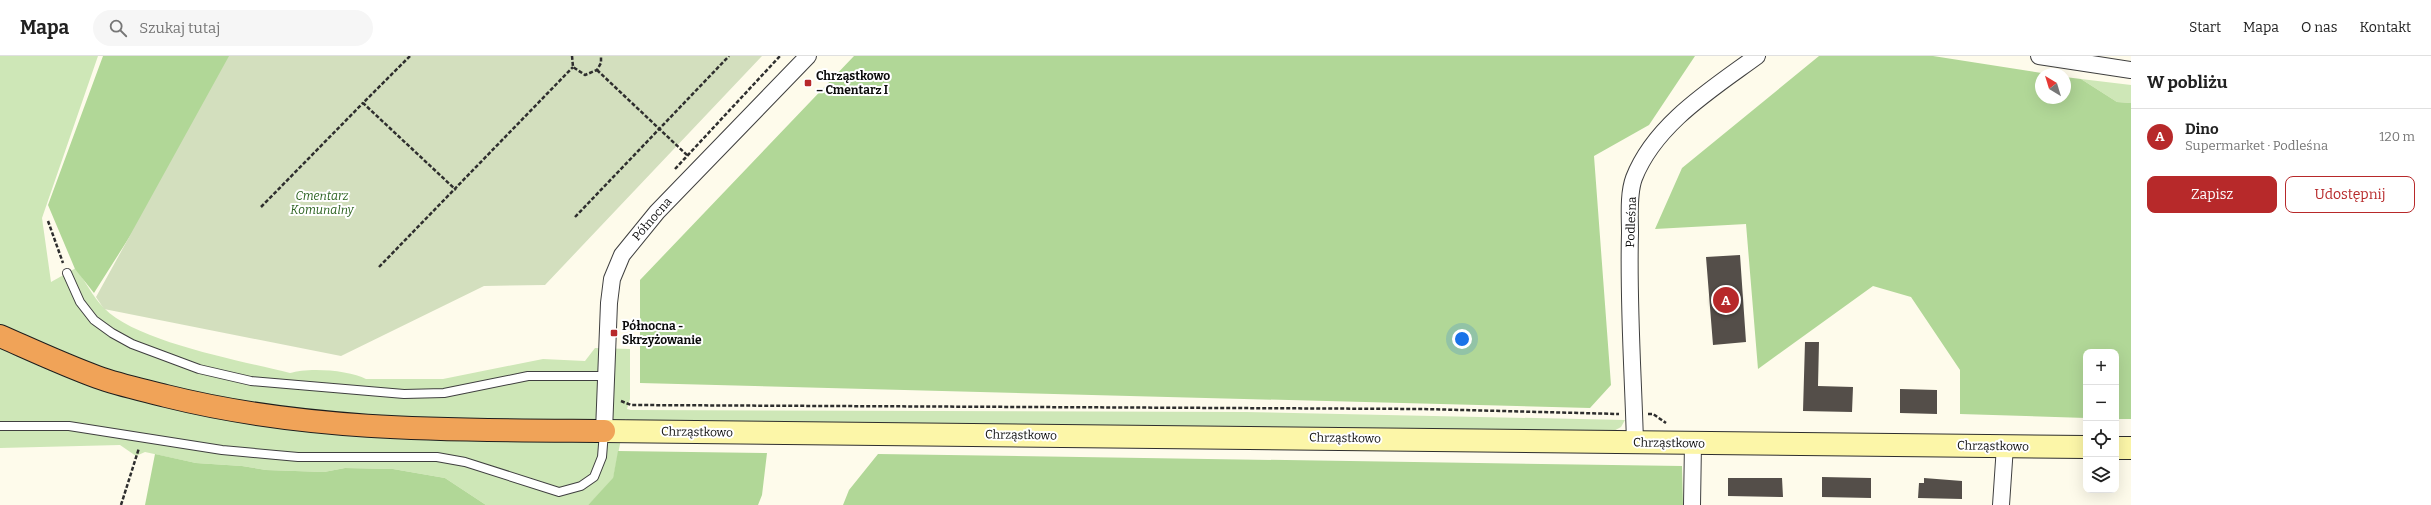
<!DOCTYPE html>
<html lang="pl">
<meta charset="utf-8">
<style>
body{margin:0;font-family:Bitter,serif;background:#f6f6f6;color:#222}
.controls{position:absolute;right:12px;bottom:12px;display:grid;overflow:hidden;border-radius:8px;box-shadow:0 4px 16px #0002}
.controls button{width:36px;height:36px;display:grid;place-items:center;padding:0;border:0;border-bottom:1px solid #e0e0e0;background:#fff;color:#222;font:20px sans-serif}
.compass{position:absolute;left:2035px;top:12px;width:36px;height:36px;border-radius:50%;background:#fff;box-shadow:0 4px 16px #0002;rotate:322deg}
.you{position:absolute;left:1462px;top:283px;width:14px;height:14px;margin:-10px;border:3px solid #fff;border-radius:50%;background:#1a73e8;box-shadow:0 0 0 6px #1a73e833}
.badge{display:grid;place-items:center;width:26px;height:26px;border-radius:50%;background:#b7292a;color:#fff;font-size:13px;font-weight:700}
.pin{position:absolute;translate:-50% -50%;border:2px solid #fff;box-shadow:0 1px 4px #0006}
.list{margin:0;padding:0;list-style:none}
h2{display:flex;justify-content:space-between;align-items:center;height:52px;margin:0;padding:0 16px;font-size:17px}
h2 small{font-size:13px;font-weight:400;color:#767676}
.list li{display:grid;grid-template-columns:26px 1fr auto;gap:12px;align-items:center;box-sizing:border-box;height:56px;padding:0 16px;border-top:1px solid #e0e0e0}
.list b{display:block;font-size:15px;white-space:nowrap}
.list p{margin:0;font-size:13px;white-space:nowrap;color:#767676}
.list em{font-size:13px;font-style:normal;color:#767676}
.actions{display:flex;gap:8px;padding:12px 16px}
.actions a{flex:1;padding:9px 0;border:1px solid #b7292a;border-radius:8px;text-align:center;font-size:14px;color:#b7292a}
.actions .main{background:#b7292a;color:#fff}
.icon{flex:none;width:22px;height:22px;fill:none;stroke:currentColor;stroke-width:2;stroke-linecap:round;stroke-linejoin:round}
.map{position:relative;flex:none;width:2131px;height:449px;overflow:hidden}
header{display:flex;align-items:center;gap:24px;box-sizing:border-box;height:56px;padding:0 20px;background:#fff;border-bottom:1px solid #e0e0e0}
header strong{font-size:19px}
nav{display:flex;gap:22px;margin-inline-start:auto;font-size:14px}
.search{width:280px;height:36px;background:#f6f6f6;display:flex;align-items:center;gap:10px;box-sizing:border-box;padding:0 14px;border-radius:22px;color:#767676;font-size:15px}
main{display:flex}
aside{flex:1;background:#fff}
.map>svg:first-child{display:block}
</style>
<header>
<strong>Mapa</strong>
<div class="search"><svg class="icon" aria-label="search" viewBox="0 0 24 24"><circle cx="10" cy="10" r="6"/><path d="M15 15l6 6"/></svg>Szukaj tutaj</div>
<nav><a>Start</a><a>Mapa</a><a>O nas</a><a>Kontakt</a></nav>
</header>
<main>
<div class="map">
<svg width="2131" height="449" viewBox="0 0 2131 449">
<rect width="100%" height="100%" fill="#fefbeb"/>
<path fill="#cee7b7" d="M0 0H98L42 162 51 226 76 212C85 225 93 241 104 252 136 286 243 305 290 317 308 311 350 314 366 323H443L543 303 585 305 595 292 630 293V343L627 353 631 354 1245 356 1625 364 1621 371 1610 377 635 367 625 363 613 423 588 449H486L445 422 393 413 345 412 324 416 266 414 242 410 196 407 145 396 136 400 120 389 0 392Z
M2081 23 2131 29V47L2117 46Z"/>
<path fill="#b1d797" d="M103 0H244L94 237 75 213 48 149Z
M854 0H1695L1649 69 1594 100 1611 329 1590 352 640 327V224Z
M1819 0H1933L2048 18H2041V42H2065V21L2081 23 2117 46 2131 47V363H2116V296H2086V362L1960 358V314L1911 241 1873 230 1758 313 1746 168 1655 173 1682 112Z
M618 395 767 397 762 439 758 449H588L613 422Z
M155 398 196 407 242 410 266 414 324 416 345 412 393 413 445 422 486 449H145Z
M878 398 1682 410 1683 449H843L849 434Z"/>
<path fill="#d3dfbe" d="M229 0H762L545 229 484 230 341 300 104 253 96 241Z"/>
<path fill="#544e49" d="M1740 199 1746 286 1713 289 1706 201Z
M1805 286H1819L1818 330 1853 331 1852 356 1803 355Z
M1900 333 1937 334V358L1900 357Z
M1822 421 1871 422V442L1822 441Z
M1728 422H1782L1783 441 1728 440Z
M1924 422 1962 425V443L1918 442 1919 427H1924Z"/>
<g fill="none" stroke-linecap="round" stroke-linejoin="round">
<defs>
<path id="lane" d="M67 217 80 246 94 264 112 277 132 288 199 313 251 325 404 338 444 337 528 320H605
M0 370H69L222 394 298 401H437L465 406 559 436 581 430 594 421 602 401 604 376"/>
<path id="street" d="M2039 0 2131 14
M604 375 609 247 612 223 622 199 657 156 808 0
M1635 386C1633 316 1628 247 1630 177 1630 161 1628 138 1634 122 1655 68 1712 33 1757 0
M1692 449 1693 387
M2001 449 2005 390"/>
<path id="secondary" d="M604 375 2086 391
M2116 392H2131"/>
<path id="highway" d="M0 280C32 294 64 309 97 321 119 329 143 334 166 340 310 376 456 374 604 375"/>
</defs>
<use href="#lane" stroke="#3f3f3f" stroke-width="10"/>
<use href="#street" stroke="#3f3f3f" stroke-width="18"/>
<use href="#secondary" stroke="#2e2e2e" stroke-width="24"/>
<use href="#highway" stroke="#1d1d1d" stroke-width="24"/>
<path stroke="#2e2e2e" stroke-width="2.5" stroke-dasharray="4 2" stroke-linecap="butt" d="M410 0 363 47 456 134
M572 0 573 11 585 19 597 14 601 7V0
M597 14 688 100
M675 113 780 0
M261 151 363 47
M575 161 729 0
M48 165 63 207
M379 211 573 11
M621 345 631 349 1423 353 1619 358
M1648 358H1653L1666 367
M121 449 139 392"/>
<use href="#lane" stroke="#fff" stroke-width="8"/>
<use href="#street" stroke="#fff" stroke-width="16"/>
<use href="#secondary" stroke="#fcf6a8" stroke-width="22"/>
<use href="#highway" stroke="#f0a358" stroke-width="22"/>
</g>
<g fill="#b7292a" stroke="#fff" stroke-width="1.5">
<rect x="804" y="23" width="8" height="8" rx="2"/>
<rect x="610" y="273" width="8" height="8" rx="2"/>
</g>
<g text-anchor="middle" stroke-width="4" stroke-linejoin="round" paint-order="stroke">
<g font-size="12" font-weight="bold" fill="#0c0c0c" stroke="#fff" text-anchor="start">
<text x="816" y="24">Chrząstkowo<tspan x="816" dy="14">– Cmentarz I</tspan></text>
<text x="622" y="274">Północna -<tspan x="622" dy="14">Skrzyżowanie</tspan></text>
</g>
<g font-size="12" font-style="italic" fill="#2a611f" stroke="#fff">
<text x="322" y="144">Cmentarz<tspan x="322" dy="14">Komunalny</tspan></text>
</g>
<g font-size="12" fill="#0c0c0c" stroke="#fff">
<text transform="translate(652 163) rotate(-49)" y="4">Północna</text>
<text transform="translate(1631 166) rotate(-88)" y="4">Podleśna</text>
<text transform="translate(697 376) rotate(1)" y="4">Chrząstkowo</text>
<text transform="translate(1021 379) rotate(1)" y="4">Chrząstkowo</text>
<text transform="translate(1345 382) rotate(1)" y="4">Chrząstkowo</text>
<text transform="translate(1669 387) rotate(1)" y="4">Chrząstkowo</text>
<text transform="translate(1993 390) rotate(1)" y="4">Chrząstkowo</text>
</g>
</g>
</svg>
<div class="controls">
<button>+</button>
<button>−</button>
<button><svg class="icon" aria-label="locate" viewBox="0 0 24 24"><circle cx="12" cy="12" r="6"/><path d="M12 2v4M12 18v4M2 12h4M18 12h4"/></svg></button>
<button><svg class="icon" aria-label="layers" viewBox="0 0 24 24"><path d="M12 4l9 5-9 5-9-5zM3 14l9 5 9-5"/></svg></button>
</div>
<svg class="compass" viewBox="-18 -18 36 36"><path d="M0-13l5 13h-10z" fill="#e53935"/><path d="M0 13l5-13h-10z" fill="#767676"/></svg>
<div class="you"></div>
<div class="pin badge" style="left:1726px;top:244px">A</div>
</div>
<aside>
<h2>W pobliżu<small></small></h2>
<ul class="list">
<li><span class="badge">A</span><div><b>Dino</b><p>Supermarket · Podleśna</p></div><em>120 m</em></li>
</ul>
<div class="actions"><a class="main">Zapisz</a><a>Udostępnij</a></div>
</aside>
</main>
